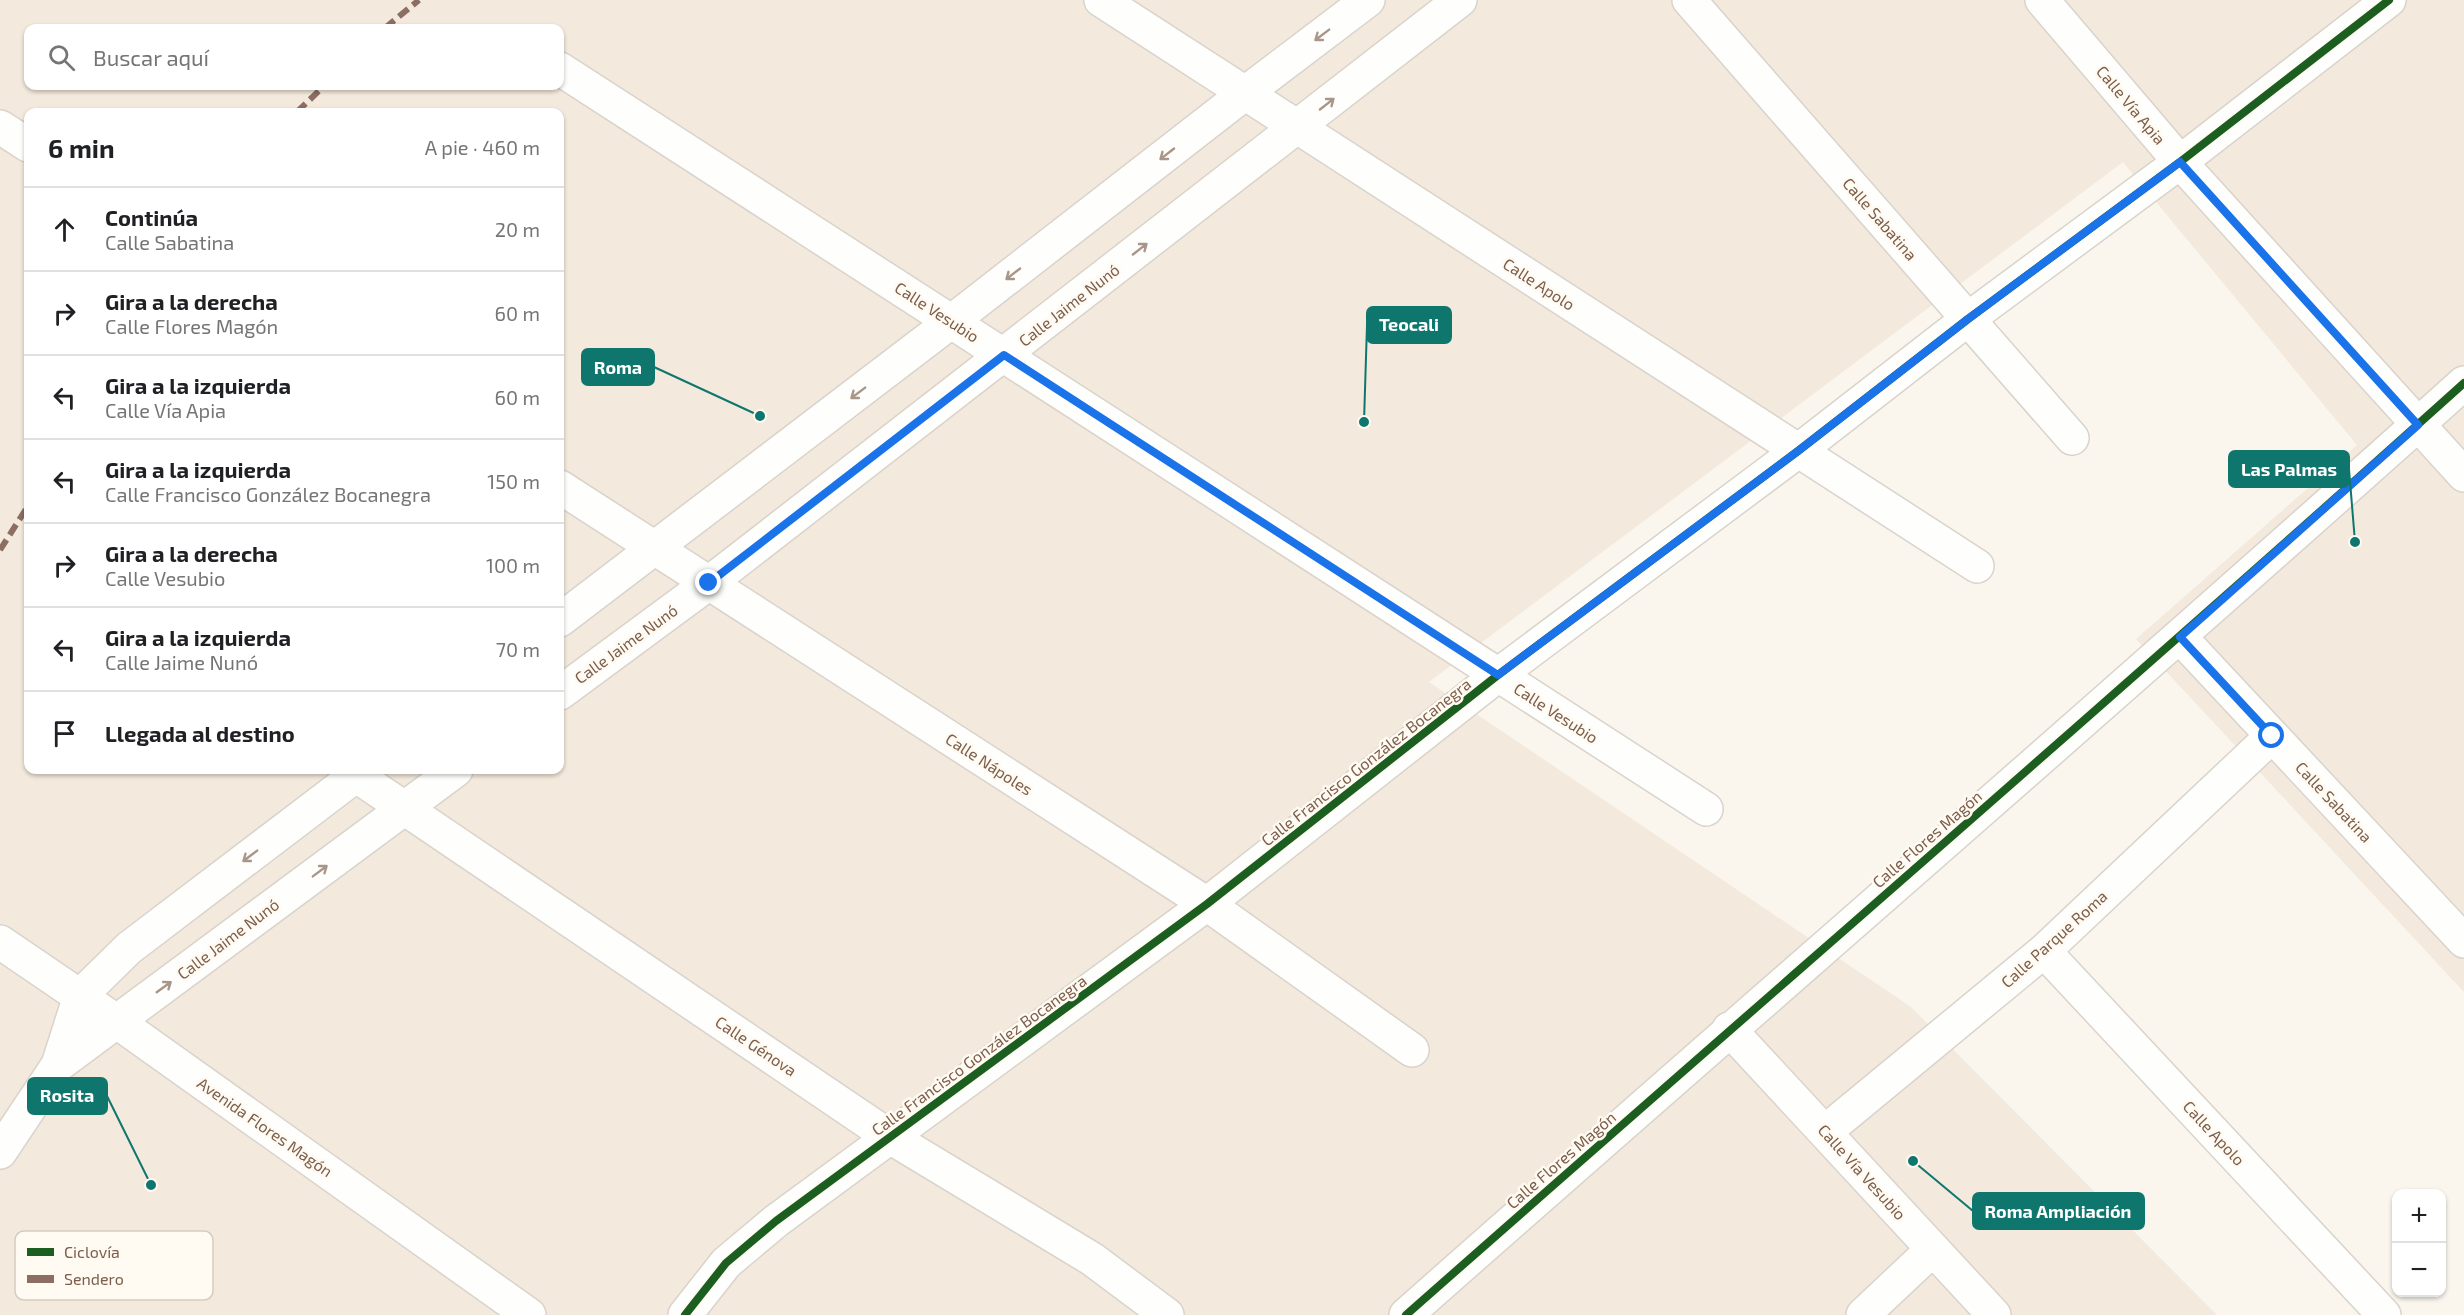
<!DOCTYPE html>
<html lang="es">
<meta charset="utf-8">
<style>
body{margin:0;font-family:"Exo 2",sans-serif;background:#f6f6f6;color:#202124}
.controls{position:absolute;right:18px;bottom:18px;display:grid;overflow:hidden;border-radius:12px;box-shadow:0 2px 4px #0004}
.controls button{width:54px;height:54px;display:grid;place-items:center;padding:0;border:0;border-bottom:2px solid #e0e0e0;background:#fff;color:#202124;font:30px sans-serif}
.stop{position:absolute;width:18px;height:18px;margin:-14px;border:4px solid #1a73e8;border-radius:50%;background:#fff}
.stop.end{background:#1a73e8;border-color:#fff;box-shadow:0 2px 6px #0008}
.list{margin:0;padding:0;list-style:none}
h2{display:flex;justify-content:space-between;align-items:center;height:78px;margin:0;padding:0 24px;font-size:26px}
h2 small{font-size:20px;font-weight:400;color:#757577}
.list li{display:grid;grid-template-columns:39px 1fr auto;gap:18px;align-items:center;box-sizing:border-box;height:84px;padding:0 24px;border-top:2px solid #e0e0e0}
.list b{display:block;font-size:22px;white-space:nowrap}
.list p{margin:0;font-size:20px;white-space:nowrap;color:#757577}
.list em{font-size:20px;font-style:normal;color:#757577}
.icon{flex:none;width:33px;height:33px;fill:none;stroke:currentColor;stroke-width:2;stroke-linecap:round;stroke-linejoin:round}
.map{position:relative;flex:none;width:2464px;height:1315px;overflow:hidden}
.search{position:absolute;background:#fff;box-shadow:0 2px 4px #0004;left:24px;top:24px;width:540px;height:66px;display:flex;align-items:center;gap:15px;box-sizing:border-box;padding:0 21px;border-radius:12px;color:#757577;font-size:22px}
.panel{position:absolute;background:#fff;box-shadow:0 2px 4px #0004;left:24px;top:108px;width:540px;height:666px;border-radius:12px}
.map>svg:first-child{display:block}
</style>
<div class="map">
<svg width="2464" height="1315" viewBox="0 0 2464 1315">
<rect width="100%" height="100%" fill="#faf6ee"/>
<path fill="#f3e9dc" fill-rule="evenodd" d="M0 0H2464V992L2136 639 2357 445 2123 162 1429 682 1911 1007 2217 1315H0ZM28 28H560V86H28ZM28 112H560V770H28Z"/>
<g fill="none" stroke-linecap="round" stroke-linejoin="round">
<defs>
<path id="minor" d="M1101 0 1977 566
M1689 0 2072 438
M2042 0 2180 162 2464 475
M560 69 1706 809
M0 127 28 145
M560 487 1207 904 1412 1050
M560 620 952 321 1244 94 1368 0
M2180 637 2464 941
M560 693 709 583 1460 0
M348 770 890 1137 1092 1259 1167 1315
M0 942 116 1021 529 1315
M2044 951 2384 1315
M1729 1029 1994 1315
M58 1065 456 770
M1826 1131 2044 951 2272 736
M0 1152 58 1065 80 996 129 948 363 770
M685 1315 726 1263 776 1221 1207 904 1498 675 1798 451 1968 319 2180 162 2389 0
M1406 1315C1758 1004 2115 697 2464 383
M1863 1315 1932 1250"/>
</defs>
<use href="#minor" stroke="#d9d3cc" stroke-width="36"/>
<use href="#minor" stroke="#fefefc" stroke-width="33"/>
<path stroke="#8d6e63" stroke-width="6" stroke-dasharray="12 6" stroke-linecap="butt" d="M385 28 419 0
M297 112 324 86
M0 550 28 506"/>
<defs>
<path id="cycleway" d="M685 1315 726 1263 776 1221 1207 904 1498 675 1798 451 1968 319 2180 162 2389 0
M1406 1315C1758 1004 2115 697 2464 383"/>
</defs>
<use href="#cycleway" stroke="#fffaf2" stroke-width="11"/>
<use href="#cycleway" stroke="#1b5e20" stroke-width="8"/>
</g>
<defs><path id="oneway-shaft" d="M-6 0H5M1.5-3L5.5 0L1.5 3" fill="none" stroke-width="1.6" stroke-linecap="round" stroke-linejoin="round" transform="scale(1.5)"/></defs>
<g stroke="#a99689">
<use href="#oneway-shaft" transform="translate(1322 35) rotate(143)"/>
<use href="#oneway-shaft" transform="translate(1327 104) rotate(-38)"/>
<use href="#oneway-shaft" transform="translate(1167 154) rotate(142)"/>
<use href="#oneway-shaft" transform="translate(1140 249) rotate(-38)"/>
<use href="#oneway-shaft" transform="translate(1013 274) rotate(142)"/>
<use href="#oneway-shaft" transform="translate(858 393) rotate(143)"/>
<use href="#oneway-shaft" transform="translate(250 856) rotate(143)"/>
<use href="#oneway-shaft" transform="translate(320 871) rotate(-37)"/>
<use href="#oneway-shaft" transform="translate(164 987) rotate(-36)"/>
</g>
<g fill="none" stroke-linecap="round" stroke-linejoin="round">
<path stroke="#1a73e8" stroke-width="8" d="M709 583 1004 355 1498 675 1798 451 1968 319 2180 162 2418 425 2180 637 2272 736"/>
</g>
<g text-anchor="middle" stroke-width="5" stroke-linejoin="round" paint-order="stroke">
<g font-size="16" fill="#7b5e4b" stroke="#fffaf2">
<text transform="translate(2131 105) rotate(50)" y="6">Calle Vía Apia</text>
<text transform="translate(1880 219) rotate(49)" y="6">Calle Sabatina</text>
<text transform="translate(1539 284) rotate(33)" y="6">Calle Apolo</text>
<text transform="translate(1069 305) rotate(-38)" y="6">Calle Jaime Nunó</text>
<text transform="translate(937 312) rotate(33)" y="6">Calle Vesubio</text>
<text transform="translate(626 644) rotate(-36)" y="6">Calle Jaime Nunó</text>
<text transform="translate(1556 713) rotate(33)" y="6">Calle Vesubio</text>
<text transform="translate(1366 762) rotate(-38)" y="6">Calle Francisco González Bocanegra</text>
<text transform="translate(989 764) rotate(33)" y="6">Calle Nápoles</text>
<text transform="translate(2334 802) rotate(47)" y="6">Calle Sabatina</text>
<text transform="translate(1927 839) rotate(-41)" y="6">Calle Flores Magón</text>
<text transform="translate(228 939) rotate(-37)" y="6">Calle Jaime Nunó</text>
<text transform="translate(2054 939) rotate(-42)" y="6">Calle Parque Roma</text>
<text transform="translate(756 1046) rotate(34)" y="6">Calle Génova</text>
<text transform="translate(979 1055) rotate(-36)" y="6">Calle Francisco González Bocanegra</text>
<text transform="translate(265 1127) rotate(35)" y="6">Avenida Flores Magón</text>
<text transform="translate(2214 1133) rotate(47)" y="6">Calle Apolo</text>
<text transform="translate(1561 1160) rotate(-41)" y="6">Calle Flores Magón</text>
<text transform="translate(1862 1172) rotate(48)" y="6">Calle Vía Vesubio</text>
</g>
</g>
<rect x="15" y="1231" width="198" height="69" rx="9" fill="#fffaf2" stroke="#d7cbc0" stroke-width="1.5"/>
<rect x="27" y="1248" width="27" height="8" fill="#1b5e20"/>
<rect x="27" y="1275" width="27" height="8" fill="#8d6e63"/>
<g font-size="16" fill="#7b5e4b">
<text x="64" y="1258">Ciclovía</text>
<text x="64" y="1285">Sendero</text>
</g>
<path fill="none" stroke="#0f766e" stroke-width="2" d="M1364 422L1367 325M760 416L654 367M2355 542L2349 469M151 1185L107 1096M1913 1161L1973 1211"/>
<g fill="#0f766e" stroke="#fffaf2" stroke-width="2">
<circle cx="1364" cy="422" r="6"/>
<circle cx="760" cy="416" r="6"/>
<circle cx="2355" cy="542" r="6"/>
<circle cx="151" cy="1185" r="6"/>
<circle cx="1913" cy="1161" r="6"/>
</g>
<g fill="#0f766e" stroke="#0f766e" stroke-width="2">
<rect x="1367" y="307" width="84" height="36" rx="6"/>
<rect x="582" y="349" width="72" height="36" rx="6"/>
<rect x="2229" y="451" width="120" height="36" rx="6"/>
<rect x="28" y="1078" width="79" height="36" rx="6"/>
<rect x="1973" y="1193" width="171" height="36" rx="6"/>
</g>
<g font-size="18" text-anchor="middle" font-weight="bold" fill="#fff">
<text x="1409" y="331">Teocali</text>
<text x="618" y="374">Roma</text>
<text x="2289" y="476">Las Palmas</text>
<text x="67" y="1102">Rosita</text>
<text x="2058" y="1218">Roma Ampliación</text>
</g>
</svg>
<div class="controls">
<button>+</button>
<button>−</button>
</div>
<div class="stop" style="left:2272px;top:736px"></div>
<div class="stop end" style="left:709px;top:583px"></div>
<div class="search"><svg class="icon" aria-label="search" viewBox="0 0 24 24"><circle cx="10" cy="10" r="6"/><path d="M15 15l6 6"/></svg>Buscar aquí</div>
<section class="panel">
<h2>6 min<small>A pie · 460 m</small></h2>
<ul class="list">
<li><svg class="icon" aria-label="ahead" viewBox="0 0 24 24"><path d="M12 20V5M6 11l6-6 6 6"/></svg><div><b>Continúa</b><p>Calle Sabatina</p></div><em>20 m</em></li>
<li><svg class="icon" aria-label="right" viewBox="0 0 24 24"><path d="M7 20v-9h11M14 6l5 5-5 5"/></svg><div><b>Gira a la derecha</b><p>Calle Flores Magón</p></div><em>60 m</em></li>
<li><svg class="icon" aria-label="left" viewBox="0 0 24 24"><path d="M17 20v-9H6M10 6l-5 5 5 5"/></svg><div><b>Gira a la izquierda</b><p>Calle Vía Apia</p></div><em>60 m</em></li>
<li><svg class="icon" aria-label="left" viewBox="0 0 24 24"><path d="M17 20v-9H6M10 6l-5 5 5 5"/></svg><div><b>Gira a la izquierda</b><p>Calle Francisco González Bocanegra</p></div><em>150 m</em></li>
<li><svg class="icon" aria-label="right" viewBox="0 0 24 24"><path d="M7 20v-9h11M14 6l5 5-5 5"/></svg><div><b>Gira a la derecha</b><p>Calle Vesubio</p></div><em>100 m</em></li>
<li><svg class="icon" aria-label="left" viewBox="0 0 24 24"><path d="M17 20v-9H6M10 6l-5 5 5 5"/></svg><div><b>Gira a la izquierda</b><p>Calle Jaime Nunó</p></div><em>70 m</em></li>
<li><svg class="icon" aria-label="arrive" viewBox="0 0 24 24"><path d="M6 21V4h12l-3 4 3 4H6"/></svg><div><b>Llegada al destino</b></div></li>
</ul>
</section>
</div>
